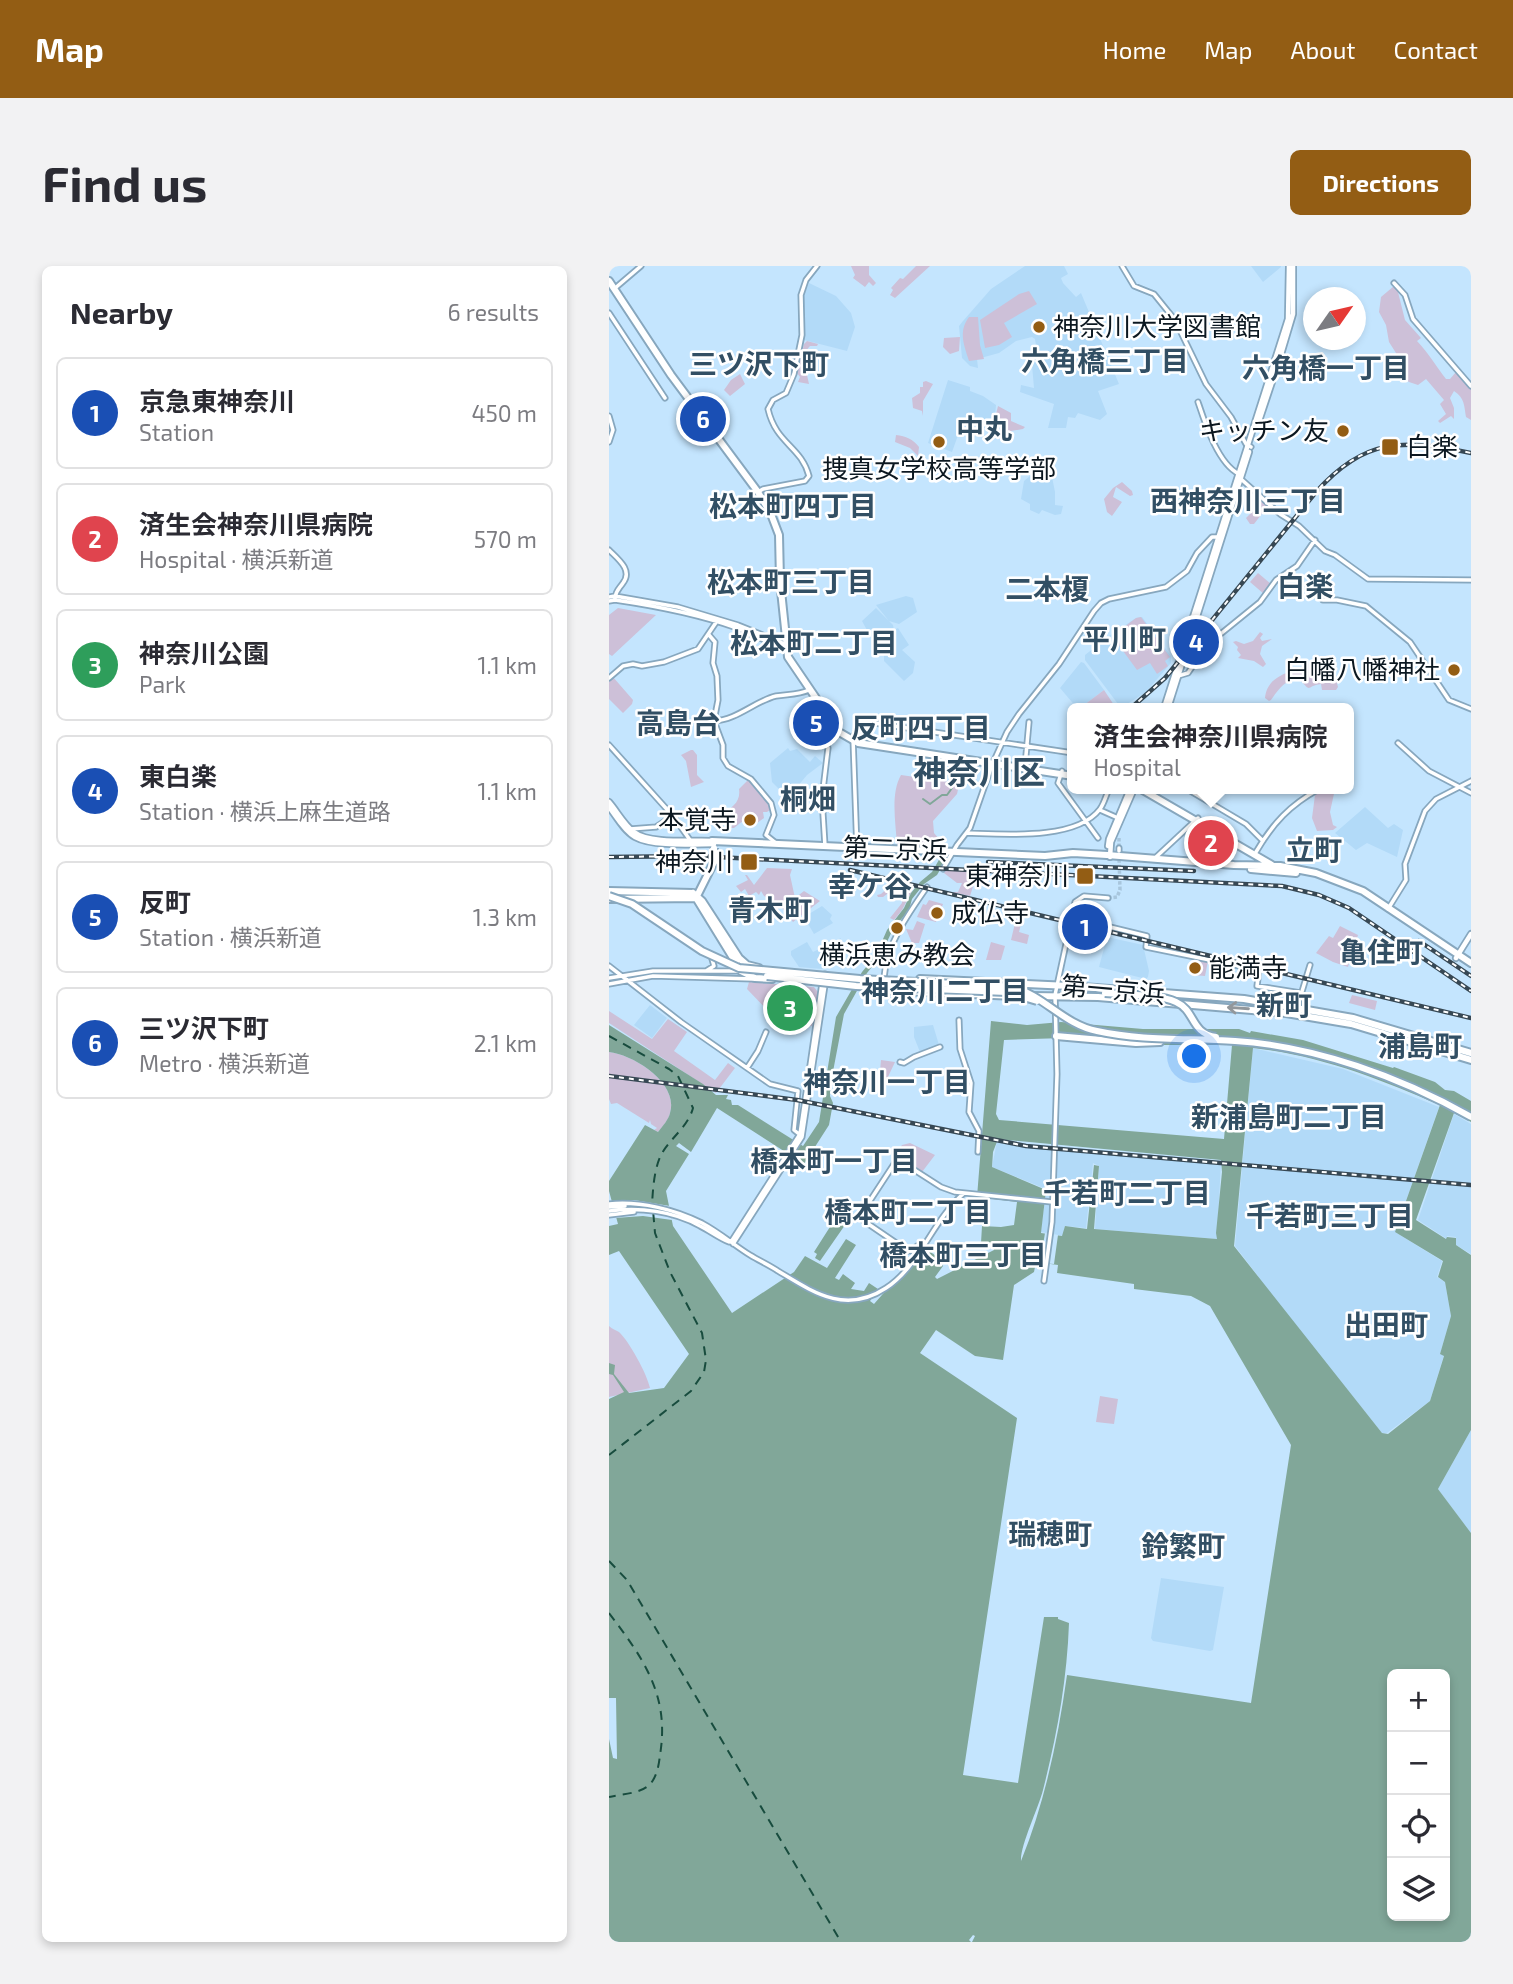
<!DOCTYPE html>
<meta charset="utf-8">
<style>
body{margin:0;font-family:"Exo 2","Noto Sans JP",sans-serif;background:#f2f2f3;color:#2b2b33}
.controls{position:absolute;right:21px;bottom:21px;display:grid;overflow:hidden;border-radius:10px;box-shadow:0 4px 10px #0003}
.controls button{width:63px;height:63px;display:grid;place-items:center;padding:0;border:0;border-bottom:2px solid #e1e1e2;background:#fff;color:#2b2b33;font:35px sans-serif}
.compass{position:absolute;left:694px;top:21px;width:63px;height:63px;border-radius:50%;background:#fff;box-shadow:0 4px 10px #0003;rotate:56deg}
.you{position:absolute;left:586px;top:791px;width:24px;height:24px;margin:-18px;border:5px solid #fff;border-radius:50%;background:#1a73e8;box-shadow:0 0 0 10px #1a73e833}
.badge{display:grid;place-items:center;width:46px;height:46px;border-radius:50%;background:#935d14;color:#fff;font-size:23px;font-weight:700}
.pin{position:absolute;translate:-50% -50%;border:4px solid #fff;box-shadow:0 2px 7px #0006}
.popup{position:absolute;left:458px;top:437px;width:287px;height:91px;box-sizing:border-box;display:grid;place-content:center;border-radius:10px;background:#fff;filter:drop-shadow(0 2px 5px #0005);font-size:23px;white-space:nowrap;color:#7c7c81}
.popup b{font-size:26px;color:#2b2b33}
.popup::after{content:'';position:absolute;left:50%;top:100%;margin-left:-14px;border:14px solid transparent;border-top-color:#fff}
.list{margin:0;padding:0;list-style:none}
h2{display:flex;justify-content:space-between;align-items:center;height:91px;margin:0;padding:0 28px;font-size:30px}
h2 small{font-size:23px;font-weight:400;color:#7c7c81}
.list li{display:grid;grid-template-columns:46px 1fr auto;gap:21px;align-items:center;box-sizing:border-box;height:112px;margin:0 14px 14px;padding:0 14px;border:2px solid #e1e1e2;border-radius:10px}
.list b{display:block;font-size:26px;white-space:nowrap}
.list p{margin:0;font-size:23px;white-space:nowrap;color:#7c7c81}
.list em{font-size:23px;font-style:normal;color:#7c7c81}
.icon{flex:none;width:38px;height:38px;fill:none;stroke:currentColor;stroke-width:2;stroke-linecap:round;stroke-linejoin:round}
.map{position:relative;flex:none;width:862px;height:1676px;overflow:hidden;border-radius:10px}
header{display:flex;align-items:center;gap:42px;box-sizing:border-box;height:98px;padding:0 35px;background:#935d14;color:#fff}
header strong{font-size:33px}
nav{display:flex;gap:38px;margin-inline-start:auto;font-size:24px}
.intro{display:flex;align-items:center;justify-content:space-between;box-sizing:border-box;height:168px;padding:0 42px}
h1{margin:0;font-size:49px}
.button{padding:18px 32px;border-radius:10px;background:#935d14;color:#fff;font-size:24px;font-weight:700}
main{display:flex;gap:42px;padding:0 42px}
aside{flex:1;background:#fff;border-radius:10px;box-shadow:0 4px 10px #0003}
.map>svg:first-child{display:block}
</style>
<header>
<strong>Map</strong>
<nav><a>Home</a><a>Map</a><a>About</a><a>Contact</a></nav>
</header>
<div class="intro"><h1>Find us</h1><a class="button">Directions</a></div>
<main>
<aside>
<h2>Nearby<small>6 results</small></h2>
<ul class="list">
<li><span class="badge" style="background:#1a4fb4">1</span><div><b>京急東神奈川</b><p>Station</p></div><em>450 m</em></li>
<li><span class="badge" style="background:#e0444e">2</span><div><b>済生会神奈川県病院</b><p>Hospital · 横浜新道</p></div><em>570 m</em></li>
<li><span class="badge" style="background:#2e9e5b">3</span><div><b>神奈川公園</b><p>Park</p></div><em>1.1 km</em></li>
<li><span class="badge" style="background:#1a4fb4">4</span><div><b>東白楽</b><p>Station · 横浜上麻生道路</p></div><em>1.1 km</em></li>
<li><span class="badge" style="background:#1a4fb4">5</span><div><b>反町</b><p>Station · 横浜新道</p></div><em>1.3 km</em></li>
<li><span class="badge" style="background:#1a4fb4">6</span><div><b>三ツ沢下町</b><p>Metro · 横浜新道</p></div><em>2.1 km</em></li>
</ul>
</aside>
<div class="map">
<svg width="862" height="1676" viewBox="0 0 862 1676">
<rect width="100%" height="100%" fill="#c4e5fe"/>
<path fill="#b2daf8" d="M416 0H455L459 8 452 12 454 17 467 31 472 27 510 118 489 125 498 148 491 154 469 147 466 152 459 151 457 162H439L445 138 411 126 412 119 425 122 423 99 419 97 418 92 428 86 426 73 423 71 407 75 390 87 368 93 369 102 361 100 353 92 350 60 354 55 382 23Z
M642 0H672V1L654 16Z
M200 17 227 30 242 47 246 61 238 85 195 74 193 34Z
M339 114 361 121V125L374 130 387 139 386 150 391 163 352 161 343 186 319 177Z
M442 206 446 226V239L454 240 452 248 446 249 433 244 430 248 421 244V238L412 233 415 215 421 210Z
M297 330 304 332 308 346 290 358 280 355 267 339Z
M267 342 284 359 285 364 289 362 300 379 293 384 306 396 304 407 295 415 275 395V389L265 377 253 355Z
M533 351 562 390V397L537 426 512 442 476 394V389L500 370 527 352Z
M472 396 475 397 495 424 471 442H468L451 422Z
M179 482 181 485 188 483 201 496 206 490 214 497 198 509 179 532 163 516 161 497Z
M756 541 779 562 785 558 794 564 788 591 758 577 747 584 726 567Z
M587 558 623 578 614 594 591 593 592 583 573 569Z
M213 640 223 649 221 653 224 657 205 668 195 651Z
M498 671 534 679 540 705 539 711 537 713 490 701Z
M232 672 224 696 213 703 190 701 182 689V685L198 676 204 686Z
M41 739 58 752 43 772 25 759Z
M324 759 330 779 311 786 305 771V761Z
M644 782 734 803 830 841 786 966 833 995 828 1011 836 1016 842 1050 831 1088 835 1089 821 1135 778 1167H773L651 1015 649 1010 626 980Z
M845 848 862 858V988L847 979V971L838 970V973L809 954Z
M388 875 612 895 608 973 486 963 490 900 484 897 477 962 456 960 454 970 432 966 437 923 383 901Z
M862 1164V1267L829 1223Z
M552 1312 615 1321 604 1384 601 1385 544 1375 542 1372Z"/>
<path fill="#cdc0d8" d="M242 0H260V9L267 17 264 20 260 16 256 21 244 12 246 9Z
M307 0H321L286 32 281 29 284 24 282 22 291 12 294 13Z
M785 20 788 22 796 54 812 72 808 75C820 88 827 100 837 113H841L847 106 862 122V154L857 151C855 140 856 132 845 125L841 132 845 142V153L842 150 831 157 829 155 837 148 831 138 835 134 817 113 809 119 800 116 793 110 787 87 780 76 777 59 770 46 772 31Z
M420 25 428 38 395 57 403 71 390 79 376 82 371 54 410 28Z
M360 51H369L371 79 375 93 360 95C355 79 349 66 360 51Z
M351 71 350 85 341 88 334 81 335 72Z
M198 75 209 78 208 80H201C194 87 190 99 193 108L198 109 200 118 189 116 191 111 188 107 195 78Z
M131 108 136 118 121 130 115 124 122 114Z
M317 115 324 118 314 135V150L313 145 304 142 303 132 311 127V121H314V116Z
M389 140 402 147V155L416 161 414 163 396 166 387 148Z
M287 169C297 170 304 173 310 181L309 190 301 182 286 176Z
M513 216 523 225 524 229 521 230 507 221 504 231 513 236 503 250 498 246 495 233 504 222Z
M650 232 659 240 645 258H641L637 252 648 241Z
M649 307 662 318 655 328 641 316Z
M9 342 47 349 3 390 0 388V349Z
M532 351 561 391 556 395 559 400 548 408 541 397 528 404 503 370 527 352Z
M651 366 654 368 651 372 653 375 663 373 653 380 651 388 657 398 654 401 645 395 629 392 632 389 628 384 629 381 624 376 627 375 635 378 644 375Z
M709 390 714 401V409L718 411 726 410 729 421 727 424H713L712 418C696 420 704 428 690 413 677 412 669 424 662 434L660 435 656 432C659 403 693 408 709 390Z
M4 411 24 434 23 438 14 447 0 433V416Z
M495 424 507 442H471Z
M82 484H84L88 489V509L95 516 82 521 77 495 72 489Z
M292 509 348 517 350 519 348 528 324 555 325 567 331 574V580H288C287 558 281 528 292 509Z
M139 514 160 537 161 544 158 546H154L155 552 148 557 141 548 137 551 135 549 133 551 135 554 125 562H122L124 557 119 550 113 553 111 549C123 542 132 536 130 523Z
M715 523H726L721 546 724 559 728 561 724 564 708 565 703 552 706 529Z
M158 602 183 603 181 609 186 632 195 625 211 635 184 656 169 637 155 630 152 625 150 629 147 626 140 630 136 623 132 626 127 620 139 614 136 609H138L145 619Z
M336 604 369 605 361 630 342 626H349L353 617H348L335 607Z
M284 617 303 625 293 644 285 654 281 652 293 637V633L282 625 274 631H269L268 629 272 628Z
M320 634 334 638 327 656 308 651 314 638 317 639Z
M407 653 413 654 410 666 420 669 418 678 402 674Z
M308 655 316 658 310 677H303L297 663 304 664Z
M731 660 749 669 739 701 724 696 707 687 720 670 724 672Z
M382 676 396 680 392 694H377Z
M588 692 599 695 596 710 584 709Z
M604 696 622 699 619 712 600 711Z
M140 716 205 721 209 726 203 760 163 749 138 723Z
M743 729 768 735 766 744 740 737Z
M0 745 43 773 59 753 78 766 65 785 106 814 119 797 126 802 107 827 0 757Z
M0 786C25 789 70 817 61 847 60 854 53 861 49 866L45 864 48 862 42 858 41 854 40 857 8 837 2 838 0 833Z
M272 794 286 796 278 813 270 816Z
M301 877 326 889 313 906 286 889 293 879Z
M0 1060C3 1063 7 1064 10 1066 20 1075 38 1108 41 1122L0 1131Z
M491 1130 509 1133 505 1158 487 1156Z"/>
<path fill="#81a799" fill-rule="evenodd" d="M331 592H338L328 609 315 618 303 633 300 644 284 663 271 691 258 707 235 748 222 816 221 830 224 837 220 859 195 898 108 842 82 886 70 877 67 880 80 888 57 925 64 960 123 1047 185 1006 196 990 218 1002 237 973 247 979 226 1012 230 1014 234 1008 246 1017 242 1023 255 1025 260 1017 269 1023 261 1035 265 1038 309 988 316 982 327 990 334 1000 326 1011 328 1013 385 984 384 978 372 977 373 960 392 961 405 959 408 936 368 931 382 755 418 759 452 756 534 763H630L641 767 642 765 694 774 784 802 785 801 826 816 836 824 845 825 862 835V856L845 847 807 954 837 973 838 971 847 972V979L862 989V1164L829 1223 862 1267V1676H363L366 1670 364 1669 360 1674 362 1676H0V1473L4 1492 8 1493 7 1432H0V1133L15 1126 4 1109 0 1108V1097L6 1099 5 1108 20 1127 55 1122 80 1088 10 985 0 989V960L9 958 0 925V915L36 859 49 866C53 861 60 853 61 847 70 817 25 789 0 786V759L94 818 107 829H119L117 833 122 834 123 839H129L194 880 210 856 227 751 253 706 267 689 278 664 295 642 302 627 311 616 323 606ZM455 772 550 779H623L615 873 390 854 387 848 395 774ZM644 782C710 789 771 813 831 839L786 966 834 995 829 1011 836 1016 842 1050 831 1088 835 1090 821 1135 779 1168 773 1167 625 980ZM389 873 612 894 613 906 607 967 608 973 485 963 490 900 485 899 478 963 456 960 453 970 432 967 437 924 383 901 384 886ZM427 996 449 999 448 1007 525 1018V1023L582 1030 601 1040 682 1179 642 1437 458 1409C449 1473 436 1536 412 1595 411 1580 429 1543 434 1524 448 1469 458 1414 460 1357L449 1353V1351H435L409 1517 354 1509 408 1152 311 1087 327 1064 366 1090 394 1094 405 1019 425 1006ZM783 1408H836V1650H783Z
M226 953 236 959 211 995 206 992 208 988 205 986Z"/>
<path fill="#c4e5fe" d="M25 934 61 940 63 954 34 950 6 952 2 935Z
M436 967 449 969 445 998 431 997Z"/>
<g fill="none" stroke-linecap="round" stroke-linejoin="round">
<path stroke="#81a799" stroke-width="2" d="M314 533 321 538 333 529H338L343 522"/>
<path stroke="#184c3e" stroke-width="2" stroke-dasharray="9 7" stroke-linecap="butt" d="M0 770 60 803 69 810 84 842C79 861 61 872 52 889 45 904 44 922 43 939
M0 1189 82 1125 95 1106 97 1094 93 1067 61 1006 46 967 44 944
M0 1295 18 1314 232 1676
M0 1347C34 1392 61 1429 51 1489 50 1498 48 1511 41 1518 32 1528 12 1528 0 1531"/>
<path stroke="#a8c6dd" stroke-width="3.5" stroke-dasharray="3.5 2" stroke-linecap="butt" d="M510 572V582
M499 632 508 631 511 624 510 591"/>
<defs>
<path id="secondary" d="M513 0 525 20 545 28 566 54 597 118 622 151 637 178 642 181
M785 17 796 29 804 53 862 120
M5 23 32 0
M0 47 56 132
M589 136C596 157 609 198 630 208
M0 150 4 164 0 176
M632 213 671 248 690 260 716 285 726 289 759 313 862 314
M149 226 154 223 196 215 200 210C192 180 167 178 159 143L164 134 177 127 185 108 193 69 192 29 197 14 208 0
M0 284C9 293 24 304 14 317 10 323 7 324 6 332
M0 331 6 330 69 341 129 359 176 378
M714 334H728L757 340 801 376 840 434 862 443
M0 335 6 334C47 340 89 348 128 362 145 369 160 378 179 381
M100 369 106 376 104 397 108 410 109 434 105 455 114 479V492L119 500 142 513 162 537 165 549 157 569 167 577
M569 410 579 407 598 379 651 336 667 314 688 300 706 274
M0 412 14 400 24 398 33 400 55 396 89 383 108 355
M105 455C128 454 146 435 167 430 179 428 189 429 200 424
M789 477 820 505 862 527
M0 479 64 550 81 574
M416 500 420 456
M453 505 449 517 489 572
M578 523 637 558 654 575
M491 544 509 552
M21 563 47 561 64 550
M358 567C393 568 467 575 491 543 495 538 497 529 500 523
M216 580 213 532 219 482 216 475 230 466
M510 582V585
M248 585 244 472 252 455 464 487
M647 586C664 557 681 539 710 523
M546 592 589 552
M334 603 348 579 361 562 383 499 398 466 410 448 450 398 485 345 492 337 500 333 557 321 578 305 588 287 603 271H610
M779 643 797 614 796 598 816 545 827 533 862 515
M461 652 475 651 501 661 538 670 537 681 650 704 648 720 692 727
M0 700 72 756 161 818 189 825 185 864 190 868
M97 705 105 700 103 693
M0 712 44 705H130
M275 712C277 679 299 648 318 621
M0 718 44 710 144 713
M684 748 688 742 701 699
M350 754 351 783 362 817 360 846 370 865 369 886
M291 796 295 797 305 791 331 781
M138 802 149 785 157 766
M0 938C31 935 65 943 93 957 110 966 125 979 141 989 151 995 160 999 169 1005 204 1026 236 1049 277 1022 310 1001 324 954 354 928
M0 941 16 940
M0 945C31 941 64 945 91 960 101 965 110 972 120 976
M0 949 25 946
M122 976 191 868 213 717
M124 978 193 871 216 719V708
M308 980 304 985H299L255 955 251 950 287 895 293 896 332 921 346 926 443 936
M435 1015 443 956 448 808 446 729 466 636 475 630 499 632"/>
<path id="primary" d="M667 105 684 48V0
M648 161 663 116
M555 442 679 53 680 0
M559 442 640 186
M0 536C8 545 15 559 25 566 40 578 84 574 103 575
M0 541C7 550 15 565 26 571 44 581 84 578 105 578
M499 580 500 573 521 523
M501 591 502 576 525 523
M847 692 862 668"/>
<path id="highway" d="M0 15 62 109 149 226 162 248 170 269 171 315 179 391 230 466 249 477 464 510
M532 523 663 599
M103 575 436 590 464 587 498 589 625 599 671 600 707 607 754 625 862 697
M642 603 687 607
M0 625 84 627
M84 627 132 705 146 712 163 713
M84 627 93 635 130 692 138 699 150 702
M0 633 87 632 105 596
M311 713 460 720 635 733 744 752 862 787
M268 724 407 730
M422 730 489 731 677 747 742 758 862 794
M447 770 527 777 551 776"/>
</defs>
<use href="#secondary" stroke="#87a7be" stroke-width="7"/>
<use href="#primary" stroke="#87a7be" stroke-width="8"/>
<use href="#highway" stroke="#87a7be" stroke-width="10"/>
<use href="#secondary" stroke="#fff" stroke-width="3.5"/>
<use href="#primary" stroke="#fff" stroke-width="4.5"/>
<use href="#highway" stroke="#fff" stroke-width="6"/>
<defs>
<path id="rail" d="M522 442 556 412 707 226C756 171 795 173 862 187
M0 591 89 590 673 620 710 629 740 642 862 725
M379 596 585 605
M241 604 862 752
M810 675 862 710
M0 810 188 834 417 880 862 919"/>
</defs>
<use href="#rail" stroke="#374854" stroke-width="4.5"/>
<use href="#rail" stroke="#fff" stroke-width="2" stroke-dasharray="5" stroke-linecap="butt"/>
<defs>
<path id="highway-bridge" d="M105 596V582
M0 630 23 638 93 685 130 702 251 713 404 721C435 730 456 759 488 765 533 775 579 772 626 775 706 780 792 811 862 851
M158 710 247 720 398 726 428 735
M496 727C516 729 550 728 567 736 587 745 581 767 607 771"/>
</defs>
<use href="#highway-bridge" stroke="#87a7be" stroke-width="10" stroke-linecap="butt"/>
<use href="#highway-bridge" stroke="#fff" stroke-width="6"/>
</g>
<defs><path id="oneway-shaft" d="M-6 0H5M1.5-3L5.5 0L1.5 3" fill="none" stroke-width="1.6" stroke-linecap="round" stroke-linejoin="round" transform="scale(1.75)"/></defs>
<use stroke="#92979b" href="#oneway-shaft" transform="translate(629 742) rotate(-176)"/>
<g fill="#935d14" stroke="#fff" stroke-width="2.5">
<circle cx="430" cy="61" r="7"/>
<circle cx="734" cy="165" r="7"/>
<circle cx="330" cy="176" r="7"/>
<rect x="772" y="172" width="18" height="18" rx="3.5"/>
<circle cx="845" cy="404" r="7"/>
<circle cx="141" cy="554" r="7"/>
<rect x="131" y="587" width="18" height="18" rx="3.5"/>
<rect x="467" y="601" width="18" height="18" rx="3.5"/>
<circle cx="328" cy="647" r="7"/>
<circle cx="288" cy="662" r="7"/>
<circle cx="586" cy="702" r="7"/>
</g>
<g text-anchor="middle" stroke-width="5" stroke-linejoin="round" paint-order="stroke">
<g font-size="26" fill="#0c1821" stroke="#fff" text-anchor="end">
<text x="444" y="70" text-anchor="start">神奈川大学図書館</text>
<text x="720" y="174">キッチン友</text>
<text x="797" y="190" text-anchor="start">白楽</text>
<text x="330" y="212" text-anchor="middle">捜真女学校高等学部</text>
<text x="831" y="413">白幡八幡神社</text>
<text x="127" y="563">本覚寺</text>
<text x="124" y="605">神奈川</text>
<text x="460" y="619">東神奈川</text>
<text x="342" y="656" text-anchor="start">成仏寺</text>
<text x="288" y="698" text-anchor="middle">横浜恵み教会</text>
<text x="600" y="711" text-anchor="start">能満寺</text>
</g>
<g font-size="26" fill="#0c1821" stroke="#fff">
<text transform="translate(286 583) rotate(2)" y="9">第二京浜</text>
<text transform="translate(504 724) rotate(5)" y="9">第一京浜</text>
</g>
<g font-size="28" font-weight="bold" fill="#324f64" stroke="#fff">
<text x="496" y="105">六角橋三丁目</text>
<text x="150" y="108">三ツ沢下町</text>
<text x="717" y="112">六角橋一丁目</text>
<text x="375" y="173">中丸</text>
<text x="639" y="245">西神奈川三丁目</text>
<text x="184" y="250">松本町四丁目</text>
<text x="182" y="326">松本町三丁目</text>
<text x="696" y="330">白楽</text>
<text x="438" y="333">二本榎</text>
<text x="515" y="383">平川町</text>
<text x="205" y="387">松本町二丁目</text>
<text x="69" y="467">高島台</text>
<text x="312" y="472">反町四丁目</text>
<text x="199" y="543">桐畑</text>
<text x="705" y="594">立町</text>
<text x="261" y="630">幸ケ谷</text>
<text x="161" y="654">青木町</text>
<text x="772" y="696">亀住町</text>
<text x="336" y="735">神奈川二丁目</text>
<text x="675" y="749">新町</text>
<text x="811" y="790">浦島町</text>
<text x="278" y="826">神奈川一丁目</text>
<text x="680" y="861">新浦島町二丁目</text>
<text x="225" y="905">橋本町一丁目</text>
<text x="518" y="937">千若町二丁目</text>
<text x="299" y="956">橋本町二丁目</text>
<text x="721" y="960">千若町三丁目</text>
<text x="354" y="999">橋本町三丁目</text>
<text x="777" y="1069">出田町</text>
<text x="441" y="1278">瑞穂町</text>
<text x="574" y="1290">鈴繁町</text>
</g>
<g font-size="33" font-weight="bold" fill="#324f64" stroke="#fff">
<text x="370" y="518">神奈川区</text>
</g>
</g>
</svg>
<div class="controls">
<button>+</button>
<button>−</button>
<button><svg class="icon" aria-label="locate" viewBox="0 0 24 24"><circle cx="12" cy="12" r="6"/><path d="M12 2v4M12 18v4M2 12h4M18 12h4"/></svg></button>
<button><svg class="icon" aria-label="layers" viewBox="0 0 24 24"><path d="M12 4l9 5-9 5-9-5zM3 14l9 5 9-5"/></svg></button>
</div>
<svg class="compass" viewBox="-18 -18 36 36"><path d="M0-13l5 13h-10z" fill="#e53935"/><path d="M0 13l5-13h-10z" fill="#7c7c81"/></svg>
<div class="you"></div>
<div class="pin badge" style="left:476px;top:661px;background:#1a4fb4">1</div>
<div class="pin badge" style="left:602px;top:577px;background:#e0444e">2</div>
<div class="popup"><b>済生会神奈川県病院</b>Hospital</div>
<div class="pin badge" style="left:181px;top:742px;background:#2e9e5b">3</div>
<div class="pin badge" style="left:587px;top:376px;background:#1a4fb4">4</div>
<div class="pin badge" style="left:207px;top:457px;background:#1a4fb4">5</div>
<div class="pin badge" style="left:94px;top:153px;background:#1a4fb4">6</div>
</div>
</main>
